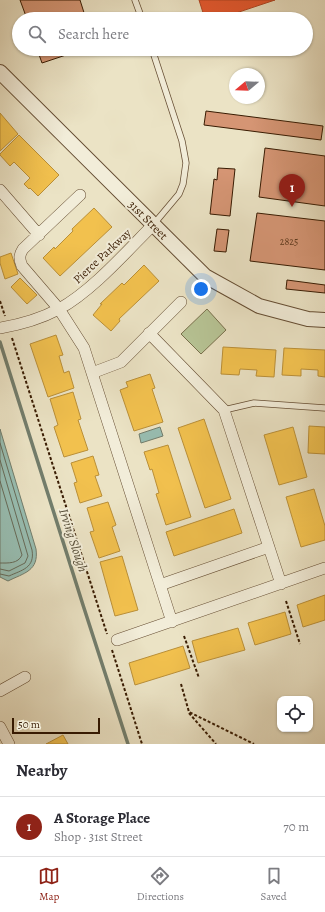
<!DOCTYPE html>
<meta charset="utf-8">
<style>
body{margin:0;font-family:Alegreya,serif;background:#f2f2f3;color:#2b2b33}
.controls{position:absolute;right:12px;bottom:12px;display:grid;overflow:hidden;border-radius:8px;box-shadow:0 1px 3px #0004}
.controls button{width:36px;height:36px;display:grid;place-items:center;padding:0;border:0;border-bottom:1px solid #e1e1e2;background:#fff;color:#2b2b33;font:20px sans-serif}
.compass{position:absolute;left:229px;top:68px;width:36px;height:36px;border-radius:50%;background:#fff;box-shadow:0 1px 3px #0004;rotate:251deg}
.scale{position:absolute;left:12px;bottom:10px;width:88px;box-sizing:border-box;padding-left:4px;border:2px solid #381b02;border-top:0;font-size:11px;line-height:14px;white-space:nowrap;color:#381b02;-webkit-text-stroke:3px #f2edd9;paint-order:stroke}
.you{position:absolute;left:201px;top:289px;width:14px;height:14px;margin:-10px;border:3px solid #fff;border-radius:50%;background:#1a73e8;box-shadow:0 0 0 6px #1a73e833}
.badge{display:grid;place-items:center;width:26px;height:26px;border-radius:50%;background:#8f2418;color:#fff;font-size:13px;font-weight:700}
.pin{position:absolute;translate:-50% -33px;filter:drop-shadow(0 1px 2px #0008)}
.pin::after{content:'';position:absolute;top:21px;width:14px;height:12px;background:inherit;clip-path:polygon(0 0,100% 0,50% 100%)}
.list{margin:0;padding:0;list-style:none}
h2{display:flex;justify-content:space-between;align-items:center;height:52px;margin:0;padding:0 16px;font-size:17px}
h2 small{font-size:13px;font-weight:400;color:#7c7c81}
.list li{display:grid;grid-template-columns:26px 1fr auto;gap:12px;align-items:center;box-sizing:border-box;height:60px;padding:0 16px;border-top:1px solid #e1e1e2}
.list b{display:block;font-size:15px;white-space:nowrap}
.list p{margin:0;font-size:13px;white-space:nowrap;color:#7c7c81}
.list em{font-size:13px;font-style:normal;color:#7c7c81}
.icon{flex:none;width:22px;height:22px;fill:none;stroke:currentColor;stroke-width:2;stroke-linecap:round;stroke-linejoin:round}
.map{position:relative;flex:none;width:325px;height:744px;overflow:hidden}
.search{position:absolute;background:#fff;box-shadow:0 1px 3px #0004;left:12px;right:12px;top:12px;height:44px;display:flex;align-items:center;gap:10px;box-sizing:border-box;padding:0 14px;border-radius:22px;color:#7c7c81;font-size:15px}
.sheet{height:112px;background:#fff}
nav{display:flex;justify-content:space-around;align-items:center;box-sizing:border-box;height:56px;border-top:1px solid #e1e1e2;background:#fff;font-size:11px;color:#7c7c81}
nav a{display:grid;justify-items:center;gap:2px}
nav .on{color:#8f2418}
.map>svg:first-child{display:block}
</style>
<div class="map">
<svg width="325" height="744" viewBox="0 0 325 744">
<rect width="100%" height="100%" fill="#ebe3c5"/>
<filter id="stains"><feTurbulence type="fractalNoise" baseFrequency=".005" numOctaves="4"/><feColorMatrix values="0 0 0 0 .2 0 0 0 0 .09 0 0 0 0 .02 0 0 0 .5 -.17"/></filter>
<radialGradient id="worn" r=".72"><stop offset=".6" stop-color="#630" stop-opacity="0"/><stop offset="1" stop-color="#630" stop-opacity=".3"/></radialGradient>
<path fill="#b7c495" stroke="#78704c" d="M207 309 226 330 201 354 181 334Z"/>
<path fill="#98beb2" stroke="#727d6c" d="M160 427 163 436 141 443 139 434Z
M0 429 36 549C39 571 24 573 8 581L0 577Z"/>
<path fill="#f2c14e" stroke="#ba8f37" d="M0 113 18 134 0 151Z
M19 135 59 175 38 196 30 188 29 189 24 184 30 178 14 162 10 166 0 155V154Z
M94 208 112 227 60 276 43 258 54 247 55 249 73 231 72 229Z
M11 253 18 274 5 279 0 263V257Z
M144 265 159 281 119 319 120 321 111 331 93 315 102 304H100L122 283 124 285Z
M20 278 37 295 27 304 11 287Z
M56 335 63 355 59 356 64 373 69 371 74 388 48 397 30 344Z
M223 347 276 350 274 377 256 376 257 370 240 369 239 375 221 374Z
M284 348 325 350V377L318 376V370L301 369V376L282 375Z
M150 374 155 388 152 389 163 422 134 431 120 390 128 387 126 382Z
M73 392 81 419 78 420 88 450 64 457 54 427 58 425 50 399Z
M204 419 231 499 205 508 178 428Z
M309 426 325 427V454L308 453Z
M293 427 307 477 279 485 264 435Z
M168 445 191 517 166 525 156 494 159 493 152 469 150 470 144 452Z
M93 456 99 475 95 476 102 496 80 503 74 483 77 482 71 463Z
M314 489 325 526V540L301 547 286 497Z
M108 502 116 525 112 527 120 551 99 558 90 532 94 531 87 508Z
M234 509 242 533 174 556 166 532Z
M122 556 138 610 115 616 100 562Z
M325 595V620L303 627 297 605Z
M285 612 291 634 255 645 248 623Z
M238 628 245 650 198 663 192 641Z
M183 646 190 668 135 685 129 663Z
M63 735 68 744H46Z"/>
<path fill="#e4572e" stroke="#b04521" d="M199 0H275L218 19H205Z"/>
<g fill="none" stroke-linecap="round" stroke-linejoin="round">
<path stroke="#686c5a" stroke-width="1" d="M0 443 32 550C35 568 22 570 9 576L0 574
M0 460 28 556 25 563 9 571 0 569
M0 481 22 555C18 564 8 563 0 563"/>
<path stroke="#727d6c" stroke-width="3.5" d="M0 342 83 605 128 744"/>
</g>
<path fill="#d59574" stroke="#381b02" d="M20 0H80L86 19H27Z
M37 49H84L42 63Z
M206 111 323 126 321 140 204 125Z
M265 148 325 156V206L259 197Z
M218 168 235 169 230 216 210 214 214 179 217 180Z
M257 213 325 221V270L250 261Z
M217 229 229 230 226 252 214 251Z
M287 280 325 285V293L286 289Z"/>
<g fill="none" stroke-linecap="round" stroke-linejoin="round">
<defs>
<path id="service" d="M135 0 142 19
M152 49 182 141 186 163 183 184 179 194 153 225
M224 410 254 403 325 408"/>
<path id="minor" d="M0 190 39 235
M80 195 23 249C19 255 19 259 22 266L59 309 84 348 172 622
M0 328C18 325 42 318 59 309 92 291 126 252 153 225
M149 333 224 410 281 584
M92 373 121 362 181 302
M160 585 269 547
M117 640 325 568
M0 691 25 677
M0 727 9 744"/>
<path id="tertiary" d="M0 72 205 276 259 306 308 319 325 320"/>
</defs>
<use href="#service" stroke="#654d33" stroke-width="7"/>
<use href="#minor" stroke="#654d33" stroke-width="12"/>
<use href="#tertiary" stroke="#654d33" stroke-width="16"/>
<path stroke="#381b02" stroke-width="2" stroke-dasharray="3 2" stroke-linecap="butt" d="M0 301 5 316
M12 338 107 634
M286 601 300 644
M184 636 199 678
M112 650 142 744
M181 684 189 712 254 744
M189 713 216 744"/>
<use href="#service" stroke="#f2edd9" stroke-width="5.5"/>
<use href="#minor" stroke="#f2edd9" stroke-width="11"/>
<use href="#tertiary" stroke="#f2edd9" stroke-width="14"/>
</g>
<g text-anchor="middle" stroke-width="4" stroke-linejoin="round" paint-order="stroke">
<g font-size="10" fill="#5f3a1e">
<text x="289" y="245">2825</text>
</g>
<g font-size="12" fill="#381b02" stroke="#f2edd9">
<text transform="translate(148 220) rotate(45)" y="4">31st Street</text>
<text transform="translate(102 256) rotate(-43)" y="4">Pierce Parkway</text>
</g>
<g font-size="13" font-style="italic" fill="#554c37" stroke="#f2edd9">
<text transform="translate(74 540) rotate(72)" y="5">Irving Slough</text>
</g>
</g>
<rect width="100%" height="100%" filter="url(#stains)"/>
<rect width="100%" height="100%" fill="url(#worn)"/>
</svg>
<div class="controls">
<button><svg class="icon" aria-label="locate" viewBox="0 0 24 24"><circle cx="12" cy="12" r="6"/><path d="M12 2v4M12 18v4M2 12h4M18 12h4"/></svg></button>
</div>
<svg class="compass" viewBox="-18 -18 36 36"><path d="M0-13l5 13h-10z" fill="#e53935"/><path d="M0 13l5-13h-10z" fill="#7c7c81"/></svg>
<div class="scale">50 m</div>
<div class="you"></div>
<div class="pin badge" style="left:292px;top:207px">1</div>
<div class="search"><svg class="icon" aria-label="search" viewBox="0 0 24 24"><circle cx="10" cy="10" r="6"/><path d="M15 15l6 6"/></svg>Search here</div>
</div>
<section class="sheet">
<h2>Nearby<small></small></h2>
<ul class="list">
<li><span class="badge">1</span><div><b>A Storage Place</b><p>Shop · 31st Street</p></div><em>70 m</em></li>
</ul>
</section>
<nav>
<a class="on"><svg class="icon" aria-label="map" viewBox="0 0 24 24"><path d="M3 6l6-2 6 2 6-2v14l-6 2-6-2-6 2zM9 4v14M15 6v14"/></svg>Map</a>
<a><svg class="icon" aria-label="directions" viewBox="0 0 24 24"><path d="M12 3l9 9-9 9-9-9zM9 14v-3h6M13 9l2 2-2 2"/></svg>Directions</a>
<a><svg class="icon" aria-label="saved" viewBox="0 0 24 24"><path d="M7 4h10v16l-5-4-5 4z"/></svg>Saved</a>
</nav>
